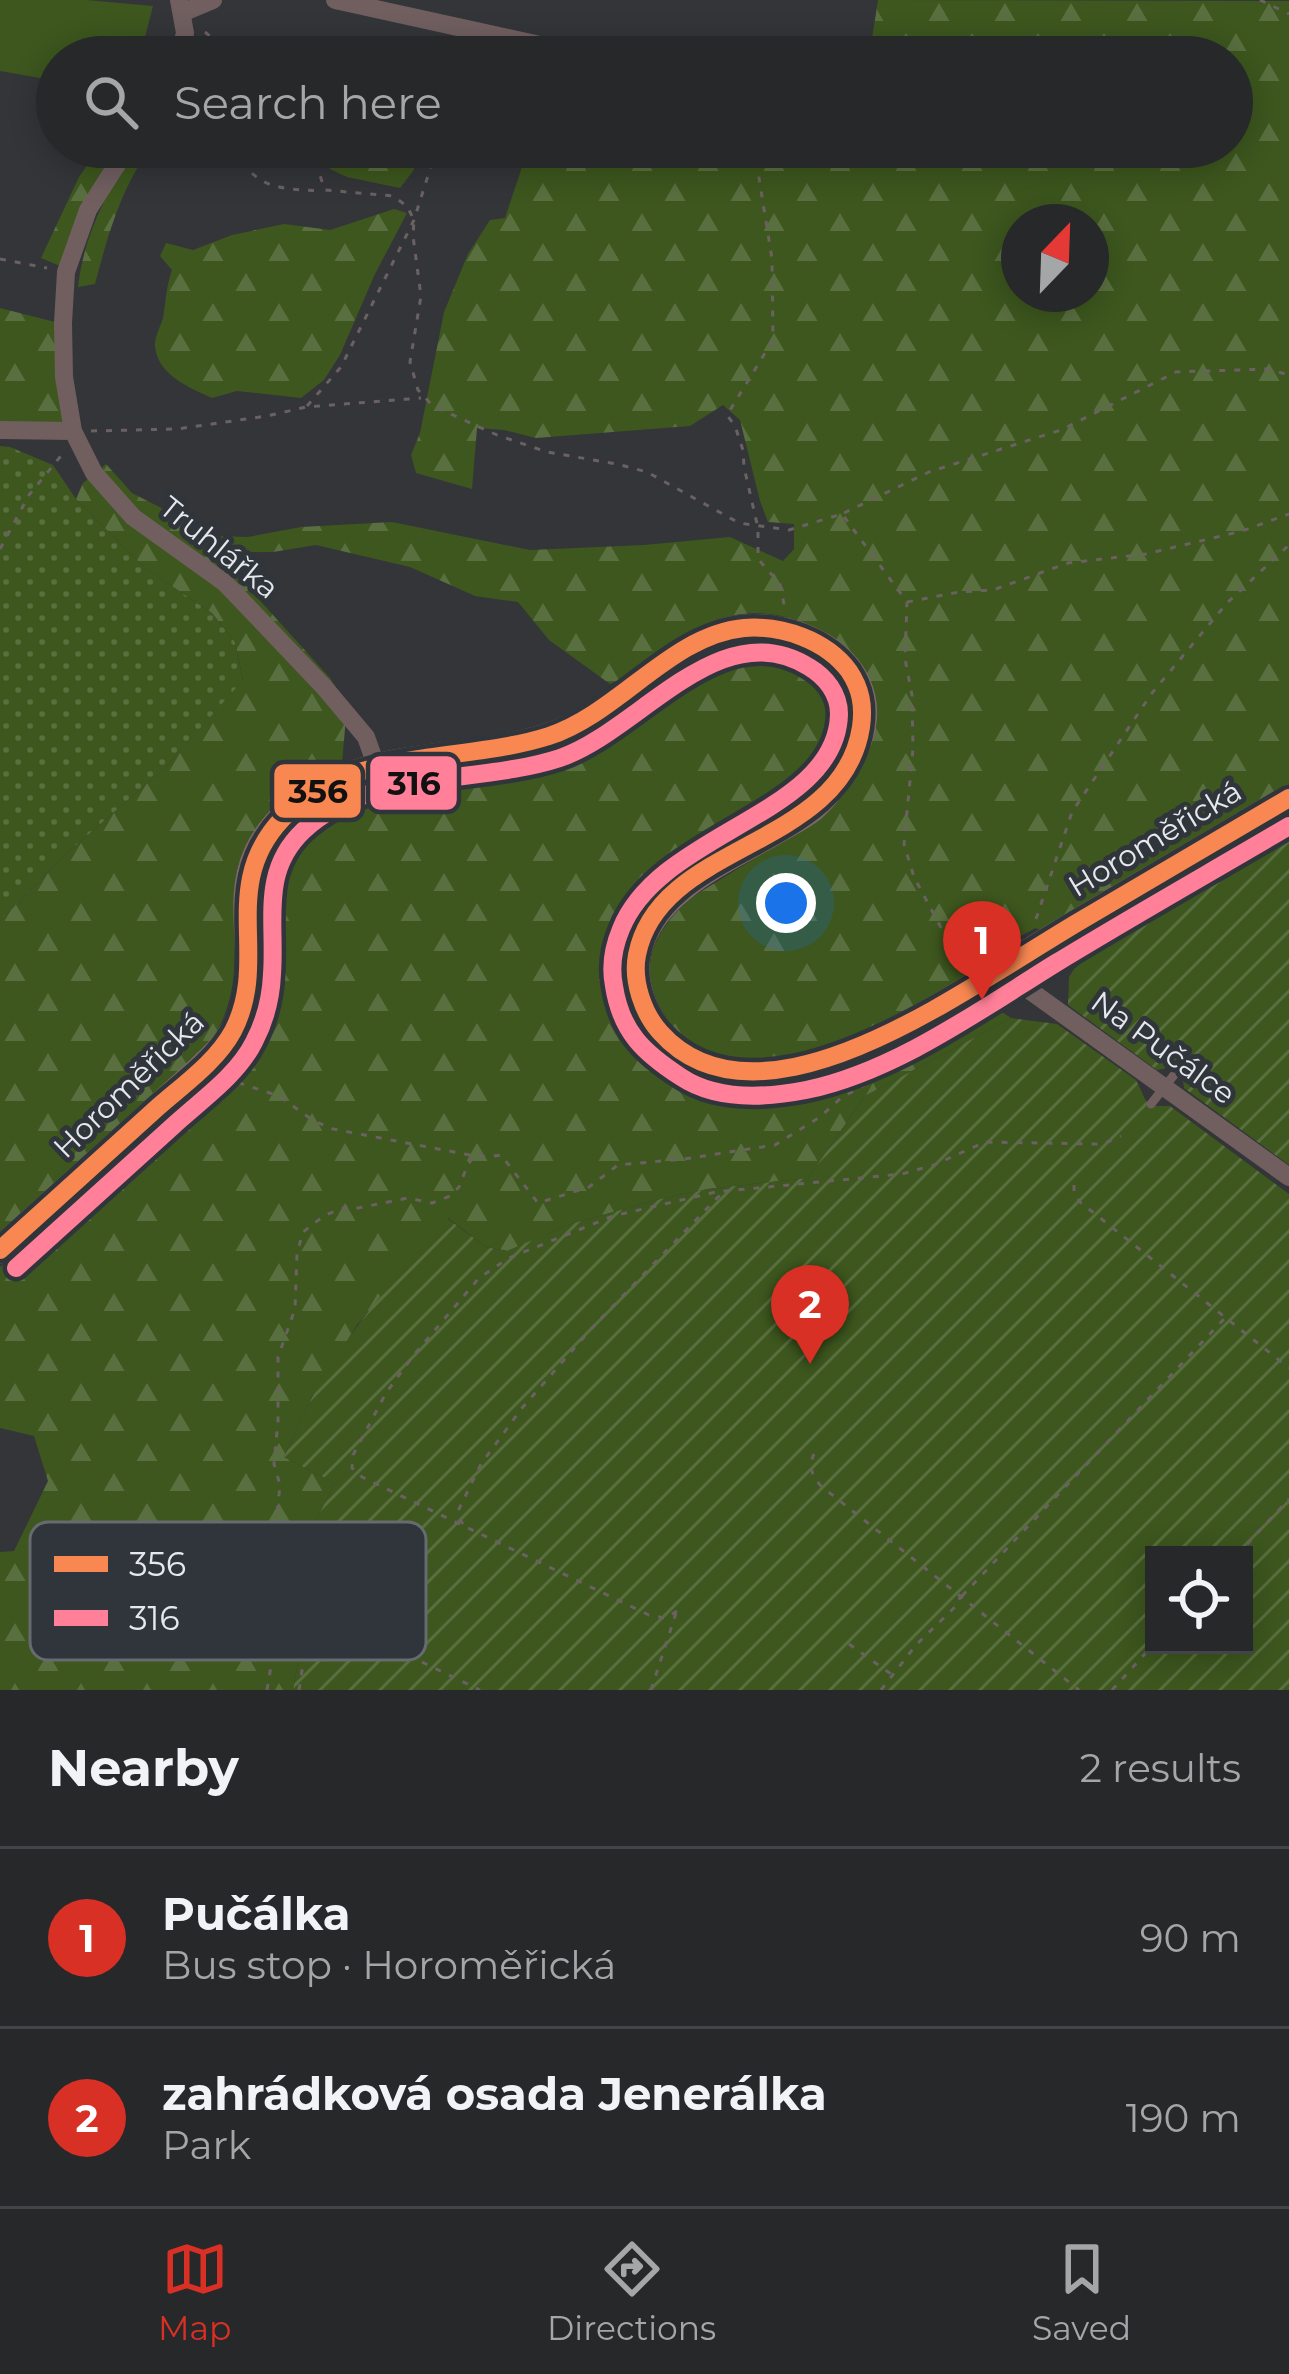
<!DOCTYPE html>
<meta charset="utf-8">
<style>
body{margin:0;font-family:Montserrat,sans-serif;background:#2e3032;color:#f1f3f6}
.controls{position:absolute;right:36px;bottom:36px;display:grid;overflow:hidden;border-radius:0px;box-shadow:0 6px 30px #0003}
.controls button{width:108px;height:108px;display:grid;place-items:center;padding:0;border:0;border-bottom:3px solid #424447;background:#26282a;color:#f1f3f6;font:60px sans-serif}
.compass{position:absolute;left:1001px;top:204px;width:108px;height:108px;border-radius:50%;background:#26282a;box-shadow:0 6px 30px #0003;rotate:23deg}
.you{position:absolute;left:786px;top:903px;width:42px;height:42px;margin:-30px;border:9px solid #fff;border-radius:50%;background:#1a73e8;box-shadow:0 0 0 18px #1a73e833}
.badge{display:grid;place-items:center;width:78px;height:78px;border-radius:50%;background:#d93025;color:#fff;font-size:39px;font-weight:700}
.pin{position:absolute;translate:-50% -99px;filter:drop-shadow(0 3px 6px #0008)}
.pin::after{content:'';position:absolute;top:63px;width:42px;height:36px;background:inherit;clip-path:polygon(0 0,100% 0,50% 100%)}
.list{margin:0;padding:0;list-style:none}
h2{display:flex;justify-content:space-between;align-items:center;height:156px;margin:0;padding:0 48px;font-size:51px}
h2 small{font-size:39px;font-weight:400;color:#a4a6a8}
.list li{display:grid;grid-template-columns:78px 1fr auto;gap:36px;align-items:center;box-sizing:border-box;height:180px;padding:0 48px;border-top:3px solid #424447}
.list b{display:block;font-size:45px;white-space:nowrap}
.list p{margin:0;font-size:39px;white-space:nowrap;color:#a4a6a8}
.list em{font-size:39px;font-style:normal;color:#a4a6a8}
.icon{flex:none;width:66px;height:66px;fill:none;stroke:currentColor;stroke-width:2;stroke-linecap:round;stroke-linejoin:round}
.map{position:relative;flex:none;width:1289px;height:1690px;overflow:hidden}
.search{position:absolute;background:#26282a;box-shadow:0 6px 30px #0003;left:36px;right:36px;top:36px;height:132px;display:flex;align-items:center;gap:30px;box-sizing:border-box;padding:0 42px;border-radius:66px;color:#a4a6a8;font-size:45px}
.sheet{height:516px;background:#26282a}
nav{display:flex;justify-content:space-around;align-items:center;box-sizing:border-box;height:168px;border-top:3px solid #424447;background:#26282a;font-size:33px;color:#a4a6a8}
nav a{display:grid;justify-items:center;gap:6px}
nav .on{color:#d93025}
.map>svg:first-child{display:block}
</style>
<div class="map">
<svg width="1289" height="1690" viewBox="0 0 1289 1690">
<defs>
<pattern id="grass-dots" width="8" height="8" patternUnits="userSpaceOnUse" patternTransform="scale(3)"><rect width="8" height="8" fill="#3d571e"/><path d="M2 2h.1M6 6h.1" fill="none" stroke="#596f3f" stroke-width="1.8" stroke-linecap="round"/></pattern>
<pattern id="forest-firs" width="22" height="20" patternUnits="userSpaceOnUse" patternTransform="scale(3)"><rect width="22" height="20" fill="#3d571e"/><path d="M5 1l3.5 6h-7zM16 11l3.5 6h-7z" fill="#596f3f"/></pattern>
<pattern id="garden-furrows" width="10" height="10" patternUnits="userSpaceOnUse" patternTransform="scale(3)"><rect width="10" height="10" fill="#3d571e"/><path d="M-1 1l2-2M0 10L10 0M9 11l2-2" fill="none" stroke="#596f3f"/></pattern>
</defs>
<rect width="100%" height="100%" fill="#333538"/>
<path fill="url(#grass-dots)" d="M0 446 10 447 53 465 76 499 145 568 212 613 235 642 243 681 167 766 64 856 0 921Z"/>
<path fill="url(#forest-firs)" fill-rule="evenodd" d="M878 0 1289 1V784L1041 930 1035 928C1022 936 1007 942 995 951 987 956 983 964 975 970 946 991 911 1011 879 1026 808 1060 688 1090 654 993 640 953 664 922 692 897L819 819 861 763 853 656C817 620 765 602 714 621 687 632 651 661 626 677L610 684 549 640 518 602 475 596 410 567 316 545 273 552H216L330 678 347 705 342 764C289 791 235 829 234 895 233 949 243 992 211 1041L0 1234V921L64 856 167 766 243 680 235 642 212 613 145 568 76 499 83 483 106 464 132 493 216 536 248 537 301 527 392 522 530 550 644 545 730 537 783 561 794 549V524L768 522 760 501 740 420 723 405 690 426 536 438 504 430 477 428 472 489 416 473 411 455 420 433 444 312 468 254 490 220 505 218 526 155 588 151 626 156 652 147H709L735 160 771 147H1232V57H864L870 52ZM1019 222H1091V294H1019Z
M100 147H122L60 266 41 258 79 177Z
M136 147H151C121 188 108 235 95 284L78 287C85 231 106 194 136 147Z
M333 147H421L413 171 400 188 347 177 330 169Z
M394 209 407 213 374 276 340 355 324 380 301 398 237 391 212 398C190 388 158 375 155 347 154 338 160 328 163 318 166 301 166 287 172 270L160 256 166 243 193 250 232 235 284 224 330 230Z
M0 308 55 322 64 429 0 434Z
M759 638C773 642 792 643 805 650 881 689 845 752 803 800L634 928 658 1049C693 1077 728 1085 772 1081 855 1072 908 1038 979 997L1011 1018 865 1096 808 1178 708 1189 656 1200 567 1225 508 1251 486 1247 448 1218 357 1325 312 1397 284 1457 335 1483 310 1532 290 1594 301 1645 293 1690H0V1552L14 1551 48 1481 34 1436 0 1428V1267L127 1154 230 1056 261 874 282 836 316 804 379 777 529 754 721 645Z"/>
<path fill="url(#garden-furrows)" fill-rule="evenodd" d="M1289 817V1165L1184 1088 1182 1073 1172 1067 1157 1070 1068 1005 1069 977 1074 969 1146 910Z
M1011 1018 1057 1024 1136 1080 1146 1101 1154 1106H1170L1289 1194V1690H293L301 1645 290 1594 310 1532 335 1483 284 1457C296 1432 307 1405 321 1381 356 1321 402 1270 447 1218L486 1247 507 1251 567 1225 656 1200 708 1189 808 1178 865 1096ZM1154 1555H1244V1645H1154Z"/>
<path fill="#3d571e" d="M0 0H87L153 6 140 57H57V81L0 71Z"/>
<g fill="none" stroke-linecap="round" stroke-linejoin="round">
<path stroke="#6b6162" stroke-width="3" stroke-dasharray="6 9" stroke-linecap="butt" d="M1260 0 1289 14
M205 32 217 42 282 57
M211 39 218 57
M238 147C250 190 283 189 323 191
M322 147 318 170 325 190 393 196 407 206 414 220 413 236 421 296 410 362 418 390 433 406 497 435 547 452 617 464 647 472 739 523 789 530 842 514 907 602 905 659 912 695 913 749 904 844 914 877 963 969
M754 147 772 259 773 340 727 415 735 426 743 450 744 467 758 528V559L780 584 785 609
M0 259 47 268
M307 406 341 367 414 220 437 147
M91 431 177 429 267 416 306 407 421 398
M844 513 929 472 1061 430 1176 372 1268 369 1289 375
M0 549 29 495 65 451
M907 602 959 592 993 590 1068 563 1146 554 1242 531 1289 514
M1036 919 1072 812 1152 693 1227 603 1289 545
M224 1078 279 1096 314 1121 333 1129 470 1155 488 1157 501 1155 538 1203 589 1187 618 1165 684 1159 775 1145 820 1117 841 1098 934 1046 931 1036
M1074 1185V1193L1080 1202 1289 1368
M814 1454C808 1467 812 1476 821 1486L1079 1690
M463 1524 459 1518V1509L481 1464 522 1408 592 1328 718 1197 727 1192
M1237 1555 1289 1499
M962 1596 1225 1318
M677 1611 666 1618 649 1615 362 1477 352 1468 353 1455 386 1393 413 1356 479 1278 509 1258 613 1216 716 1192 902 1174 934 1165 985 1142 1097 1144 1105 1143 1121 1136
M849 1644 891 1674
M267 1690 279 1618 274 1544 280 1485 274 1464 278 1421V1357L295 1309 297 1253 303 1232 325 1215 347 1207 358 1208 408 1198 432 1203 450 1196 459 1187 468 1164 474 1157
M299 1690C304 1663 305 1613 343 1624L480 1690
M651 1690 676 1613
M881 1690 916 1645 957 1605 960 1597
M1112 1690 1154 1644"/>
<path stroke="#715f60" stroke-width="9" d="M806 57 807 53
M1151 1104 1178 1070"/>
<path stroke="#715f60" stroke-width="18" d="M179 0 185 33 179 57
M335 0 594 57
M182 13 213 0
M128 147 88 210 66 272 63 323 64 377 73 431 94 473 133 517 225 583 324 687 366 737 376 765
M0 430 73 431
M1004 967 1018 982 1289 1177"/>
<path stroke="#7e6869" stroke-width="27" d="M0 1250 200 1069C212 1057 226 1045 234 1029 274 952 211 883 287 813 361 744 466 766 555 734 615 712 656 659 715 635 781 608 887 657 859 739 850 763 832 791 813 808 802 817 789 823 777 830 727 860 654 889 638 951 631 980 644 1017 665 1038 762 1138 956 995 1045 942 1126 893 1208 846 1289 798"/>
<defs>
<path id="bus-1" d="M0 1250C53 1202 105 1155 158 1107 183 1085 217 1061 233 1031 271 958 218 887 282 819 350 746 462 764 549 736 619 713 671 635 744 628 782 625 826 640 849 671 861 689 864 706 861 727 842 850 659 841 637 955 632 981 643 1013 660 1032 731 1112 858 1052 933 1010 981 983 1027 953 1075 924 1146 882 1218 840 1289 798"/>
<path id="bus-2" d="M16 1268C68 1221 121 1173 173 1126 200 1101 237 1076 254 1042 265 1021 271 998 272 974 276 922 260 872 303 831 370 768 478 785 560 758 639 731 720 611 809 667 826 677 839 694 839 714 837 815 660 831 621 929 613 948 610 966 614 986 621 1032 644 1053 681 1077 717 1101 765 1098 806 1090 894 1072 980 1010 1056 963 1133 916 1211 872 1289 826"/>
</defs>
<use href="#bus-1" stroke="#30353b" stroke-width="27"/>
<use href="#bus-2" stroke="#30353b" stroke-width="27"/>
<use href="#bus-1" stroke="#f88751" stroke-width="18"/>
<use href="#bus-2" stroke="#ff8098" stroke-width="18"/>
</g>
<g text-anchor="middle" stroke-width="10" stroke-linejoin="round" paint-order="stroke">
<g font-size="30" fill="#e5e8ec" stroke="#30353b">
<text transform="translate(219 548) rotate(39)" y="10">Truhlářka</text>
<text transform="translate(1155 839) rotate(-31)" y="10">Horoměřická</text>
<text transform="translate(1163 1048) rotate(36)" y="10">Na Pučálce</text>
<text transform="translate(129 1085) rotate(-44)" y="10">Horoměřická</text>
</g>
</g>
<rect x="30" y="1522" width="396" height="138" rx="18" fill="#30353b" stroke="#666b70" stroke-width="3"/>
<rect x="54" y="1556" width="54" height="16" fill="#f88751"/>
<rect x="54" y="1610" width="54" height="16" fill="#ff8098"/>
<g font-size="33" fill="#e5e8ec">
<text x="129" y="1576">356</text>
<text x="129" y="1630">316</text>
</g>
<g stroke="#30353b" stroke-width="4.5">
<rect x="368" y="754" width="91" height="58" rx="12" fill="#ff8098"/>
<rect x="272" y="762" width="91" height="58" rx="12" fill="#f88751"/>
</g>
<g font-size="33" text-anchor="middle" font-weight="bold" fill="#111">
<text x="414" y="795">316</text>
<text x="318" y="803">356</text>
</g>
</svg>
<div class="controls">
<button><svg class="icon" aria-label="locate" viewBox="0 0 24 24"><circle cx="12" cy="12" r="6"/><path d="M12 2v4M12 18v4M2 12h4M18 12h4"/></svg></button>
</div>
<svg class="compass" viewBox="-18 -18 36 36"><path d="M0-13l5 13h-10z" fill="#e53935"/><path d="M0 13l5-13h-10z" fill="#a4a6a8"/></svg>
<div class="you"></div>
<div class="pin badge" style="left:982px;top:1000px">1</div>
<div class="pin badge" style="left:810px;top:1364px">2</div>
<div class="search"><svg class="icon" aria-label="search" viewBox="0 0 24 24"><circle cx="10" cy="10" r="6"/><path d="M15 15l6 6"/></svg>Search here</div>
</div>
<section class="sheet">
<h2>Nearby<small>2 results</small></h2>
<ul class="list">
<li><span class="badge">1</span><div><b>Pučálka</b><p>Bus stop · Horoměřická</p></div><em>90 m</em></li>
<li><span class="badge">2</span><div><b>zahrádková osada Jenerálka</b><p>Park</p></div><em>190 m</em></li>
</ul>
</section>
<nav>
<a class="on"><svg class="icon" aria-label="map" viewBox="0 0 24 24"><path d="M3 6l6-2 6 2 6-2v14l-6 2-6-2-6 2zM9 4v14M15 6v14"/></svg>Map</a>
<a><svg class="icon" aria-label="directions" viewBox="0 0 24 24"><path d="M12 3l9 9-9 9-9-9zM9 14v-3h6M13 9l2 2-2 2"/></svg>Directions</a>
<a><svg class="icon" aria-label="saved" viewBox="0 0 24 24"><path d="M7 4h10v16l-5-4-5 4z"/></svg>Saved</a>
</nav>
